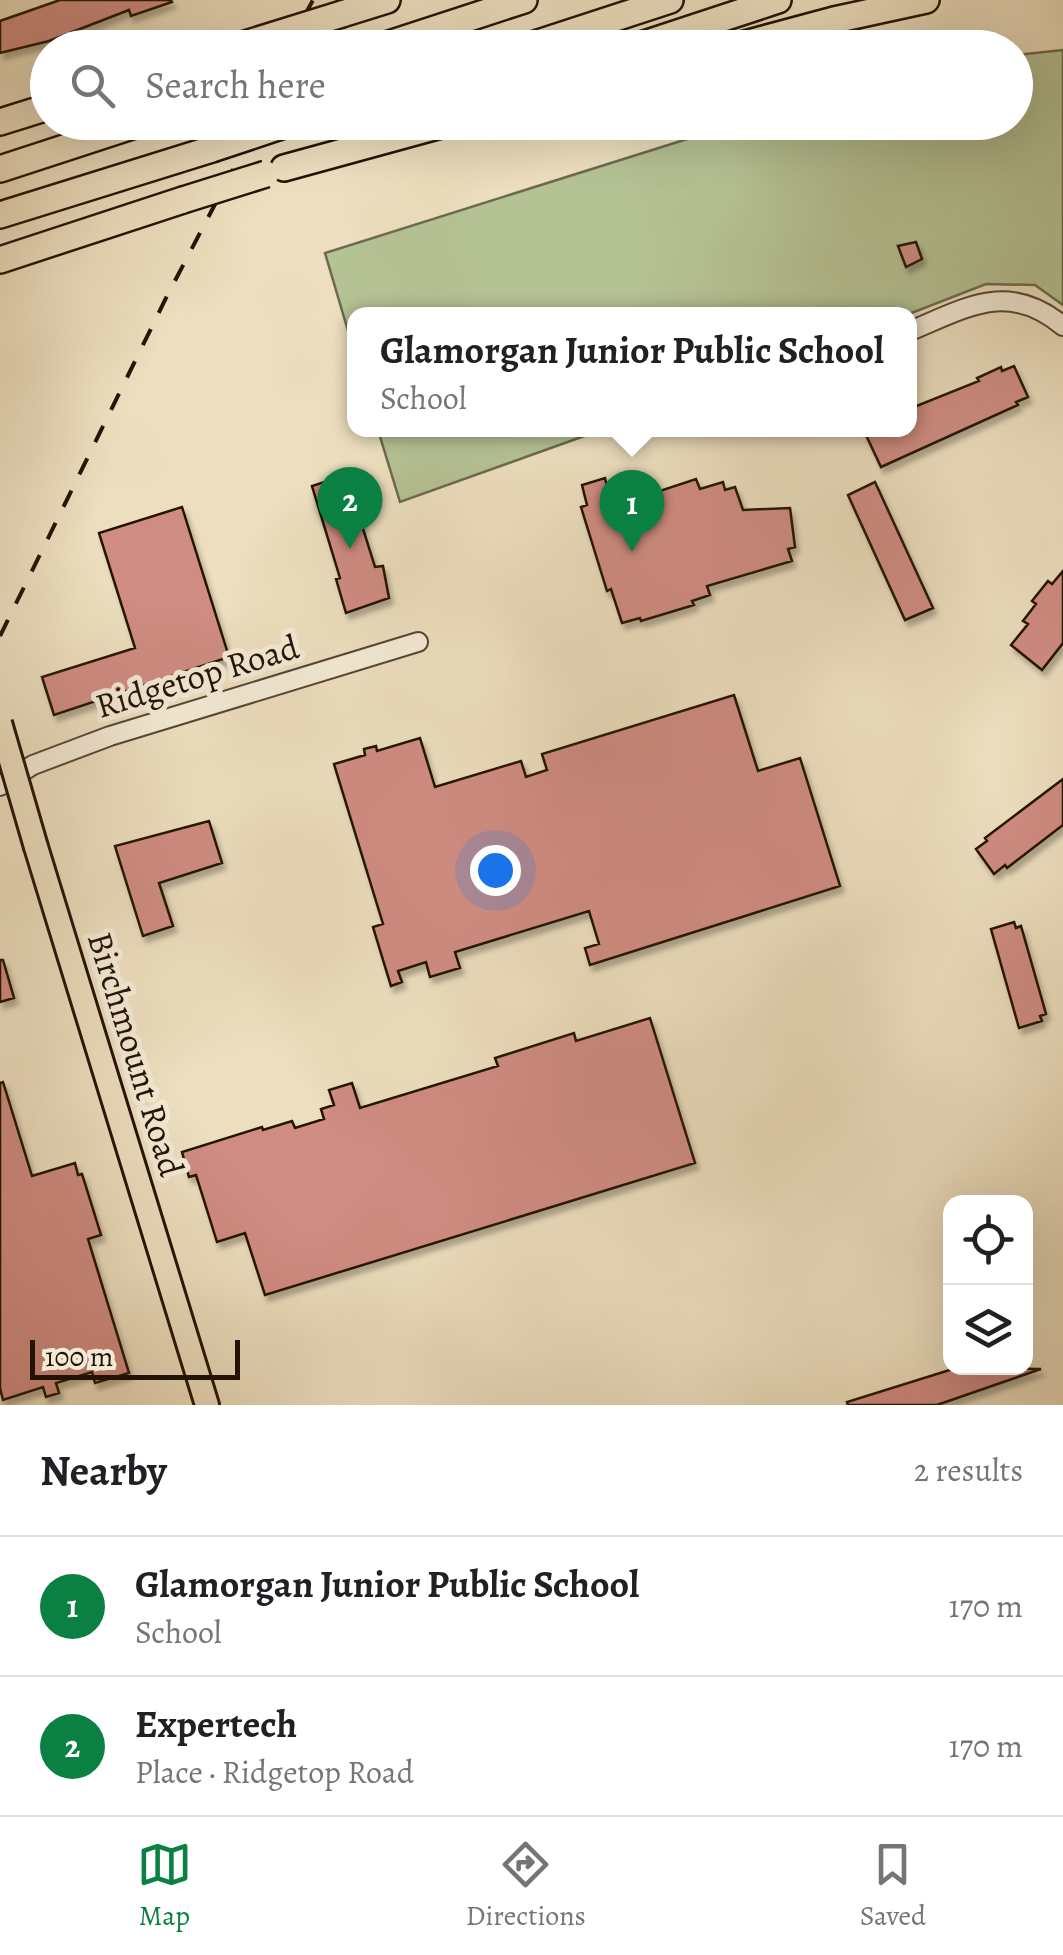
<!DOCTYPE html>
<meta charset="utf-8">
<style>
body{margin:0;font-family:Alegreya,serif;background:#f2f2f2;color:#202124}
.controls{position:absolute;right:30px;bottom:30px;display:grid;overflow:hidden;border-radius:20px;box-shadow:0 10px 40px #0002}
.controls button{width:90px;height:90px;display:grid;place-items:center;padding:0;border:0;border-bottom:2px solid #e0e0e0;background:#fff;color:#202124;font:50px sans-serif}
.scale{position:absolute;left:30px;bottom:25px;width:210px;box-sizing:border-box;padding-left:10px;border:5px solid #241206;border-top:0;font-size:28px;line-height:35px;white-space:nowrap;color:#241206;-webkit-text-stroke:8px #f3ead5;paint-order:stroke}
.you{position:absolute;left:495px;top:870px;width:35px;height:35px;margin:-25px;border:8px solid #fff;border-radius:50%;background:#1a73e8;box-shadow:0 0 0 15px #1a73e833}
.badge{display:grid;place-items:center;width:65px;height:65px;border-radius:50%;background:#0b8043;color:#fff;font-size:32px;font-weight:700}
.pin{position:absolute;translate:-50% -82px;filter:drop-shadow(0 2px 5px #0008)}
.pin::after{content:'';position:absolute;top:52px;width:35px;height:30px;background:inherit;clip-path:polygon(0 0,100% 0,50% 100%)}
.popup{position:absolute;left:347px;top:307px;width:570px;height:130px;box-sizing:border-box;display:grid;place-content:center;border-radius:20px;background:#fff;filter:drop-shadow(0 2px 8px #0005);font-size:32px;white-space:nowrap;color:#757577}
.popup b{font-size:38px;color:#202124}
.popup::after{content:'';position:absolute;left:50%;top:100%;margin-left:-20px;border:20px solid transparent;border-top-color:#fff}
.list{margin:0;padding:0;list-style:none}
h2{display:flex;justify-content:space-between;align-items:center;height:130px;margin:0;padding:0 40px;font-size:42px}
h2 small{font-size:32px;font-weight:400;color:#757577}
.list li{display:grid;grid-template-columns:65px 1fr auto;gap:30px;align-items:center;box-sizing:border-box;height:140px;padding:0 40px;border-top:2px solid #e0e0e0}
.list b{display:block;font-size:38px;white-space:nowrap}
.list p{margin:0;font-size:32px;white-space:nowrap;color:#757577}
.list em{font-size:32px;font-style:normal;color:#757577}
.icon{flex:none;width:55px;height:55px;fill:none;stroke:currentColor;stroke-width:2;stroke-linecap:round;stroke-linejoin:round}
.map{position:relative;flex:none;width:1063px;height:1405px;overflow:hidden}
.search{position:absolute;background:#fff;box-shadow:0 10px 40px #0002;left:30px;right:30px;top:30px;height:110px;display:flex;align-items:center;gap:25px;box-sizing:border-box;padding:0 35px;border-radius:55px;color:#757577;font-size:38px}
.sheet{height:410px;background:#fff}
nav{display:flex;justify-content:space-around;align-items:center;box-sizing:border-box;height:140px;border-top:2px solid #e0e0e0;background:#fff;font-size:28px;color:#757577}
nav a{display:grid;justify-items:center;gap:5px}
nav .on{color:#0b8043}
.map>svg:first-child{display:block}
</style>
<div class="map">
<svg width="1063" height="1405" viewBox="0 0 1063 1405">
<defs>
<filter id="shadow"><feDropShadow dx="3.5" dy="6" stdDeviation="2.5" flood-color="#0004"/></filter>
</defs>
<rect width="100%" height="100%" fill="#ecdebe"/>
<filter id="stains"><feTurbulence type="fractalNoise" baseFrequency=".002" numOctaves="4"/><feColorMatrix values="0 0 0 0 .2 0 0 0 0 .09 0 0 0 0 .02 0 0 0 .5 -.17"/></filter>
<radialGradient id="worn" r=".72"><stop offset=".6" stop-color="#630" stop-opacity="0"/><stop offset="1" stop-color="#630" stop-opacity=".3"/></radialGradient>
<path fill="#b5c294" stroke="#6c6a4d" stroke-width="2.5" d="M1063 50V305L1035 285 986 284 909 314H354V351L325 253 738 123 1016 122V55Z
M378 430H601L400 502Z"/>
<path fill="#cf8c82" stroke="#241206" stroke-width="2.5" filter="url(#shadow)" d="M60 0H171L172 2 131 16 129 10 49 41 0 53V21Z
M916 242 922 259 906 267 898 246Z
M1014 366 1028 397 1016 402 1018 405 881 467 865 433 872 430H910V413L915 410 914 407 979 381 977 378 1001 367 1002 371Z
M346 475 375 567 383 566 389 598 346 613 336 579 340 578 312 486Z
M634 477 637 487 651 482 654 493 696 479 700 489 723 482 725 490 735 487 743 510 790 508 795 547 788 549 792 561 707 586 710 595 692 601 694 605 641 621 640 618 622 623 611 589 607 591 581 507 587 505 582 485 605 478 607 486Z
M875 482 933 608 905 620 848 495Z
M182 507 229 657 54 715 42 677 135 648 99 533Z
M1063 571V643L1042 670 1011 645 1028 624 1023 621 1036 604 1032 601 1048 581 1052 584Z
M734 695 758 771 800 758 840 886 590 965 585 948 599 944 589 911 455 952 460 968 430 977 426 962 398 971 402 982 391 986 373 927 383 924 334 764 365 755 364 749 376 746 377 751 420 738 435 787 521 761 526 777 547 770 542 754Z
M1063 779V825L1007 868 1005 865 994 874 976 849 987 841 985 838Z
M209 821 222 863 159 883 173 926 143 936 115 846Z
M1014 922 1016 928 1021 926 1046 1014 1040 1016 1042 1021 1019 1028 991 929Z
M0 960H3L14 998 0 1002Z
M650 1018 695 1163 265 1295 245 1233 217 1242 196 1175 189 1177 182 1152 262 1127 263 1130 292 1121 295 1128 324 1119 321 1109 334 1105 329 1090 352 1083 360 1108 498 1066 495 1058 574 1033 576 1041Z
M3 1082 32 1176 75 1163 78 1175 82 1174 101 1235 88 1239 129 1373 95 1383 92 1372 56 1383 59 1393 46 1397 43 1387 3 1400 0 1388V1083Z
M956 1368 1041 1369 937 1405H848L847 1402Z"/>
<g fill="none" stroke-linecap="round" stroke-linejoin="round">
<defs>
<path id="minor" d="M910 331C966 308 1008 280 1063 326
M0 786 33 765 110 736 418 642"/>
<path id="major" d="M36 847 207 1405"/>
<path id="highway" d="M342 14 387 0
M377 48 524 0
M523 48 670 0
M632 48 778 0
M730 48 834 20 926 0
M0 122 48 107
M284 168 452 122
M0 169 144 122
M0 215 212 149
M0 260 183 200"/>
</defs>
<use href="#minor" stroke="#564534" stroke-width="22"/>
<use href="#major" stroke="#241206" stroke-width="28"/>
<use href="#highway" stroke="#241206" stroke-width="30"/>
<use href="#minor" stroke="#f3ead5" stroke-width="18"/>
<use href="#major" stroke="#ecdebe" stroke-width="22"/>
<use href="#highway" stroke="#ecdebe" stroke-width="25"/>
<path stroke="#241206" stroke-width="4" stroke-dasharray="18 18" stroke-linecap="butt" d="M287 48 313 0
M0 636 167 296 258 122"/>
<defs>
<path id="major-bridge" d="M0 723 36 847"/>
<path id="highway-bridge" d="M242 45 342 14
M212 149 287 124
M183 200 266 174"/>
</defs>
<use href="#major-bridge" stroke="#241206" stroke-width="28" stroke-linecap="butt"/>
<use href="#highway-bridge" stroke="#241206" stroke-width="30" stroke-linecap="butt"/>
<use href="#major-bridge" stroke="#ecdebe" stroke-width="22"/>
<use href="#highway-bridge" stroke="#ecdebe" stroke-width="25"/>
</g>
<g text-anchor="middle" stroke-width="10" stroke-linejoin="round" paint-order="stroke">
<g font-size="35" fill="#241206" stroke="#f3ead5">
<text transform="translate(197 676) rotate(-17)" y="12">Ridgetop Road</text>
<text transform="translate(136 1054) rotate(73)" y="12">Birchmount Road</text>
</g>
</g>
<rect width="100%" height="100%" filter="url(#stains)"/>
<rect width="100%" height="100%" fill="url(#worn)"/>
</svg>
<div class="controls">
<button><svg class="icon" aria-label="locate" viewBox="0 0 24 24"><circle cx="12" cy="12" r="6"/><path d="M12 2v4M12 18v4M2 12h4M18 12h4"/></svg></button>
<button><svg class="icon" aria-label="layers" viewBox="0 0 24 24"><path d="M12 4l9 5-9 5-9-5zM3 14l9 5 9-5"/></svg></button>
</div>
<div class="scale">100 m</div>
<div class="you"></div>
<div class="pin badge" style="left:632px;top:552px">1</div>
<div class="popup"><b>Glamorgan Junior Public School</b>School</div>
<div class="pin badge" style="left:350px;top:549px">2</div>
<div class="search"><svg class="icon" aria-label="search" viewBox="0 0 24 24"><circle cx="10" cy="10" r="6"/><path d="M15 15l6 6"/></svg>Search here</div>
</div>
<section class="sheet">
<h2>Nearby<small>2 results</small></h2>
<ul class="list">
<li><span class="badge">1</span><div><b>Glamorgan Junior Public School</b><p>School</p></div><em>170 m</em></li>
<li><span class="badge">2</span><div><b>Expertech</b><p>Place · Ridgetop Road</p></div><em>170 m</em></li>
</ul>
</section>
<nav>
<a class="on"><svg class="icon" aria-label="map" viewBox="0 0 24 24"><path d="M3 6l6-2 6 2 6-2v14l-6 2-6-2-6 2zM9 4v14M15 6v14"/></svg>Map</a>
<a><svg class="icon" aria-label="directions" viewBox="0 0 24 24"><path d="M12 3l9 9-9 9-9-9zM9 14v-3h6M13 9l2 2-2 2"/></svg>Directions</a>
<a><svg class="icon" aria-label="saved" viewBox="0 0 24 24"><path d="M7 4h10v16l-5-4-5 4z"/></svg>Saved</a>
</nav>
